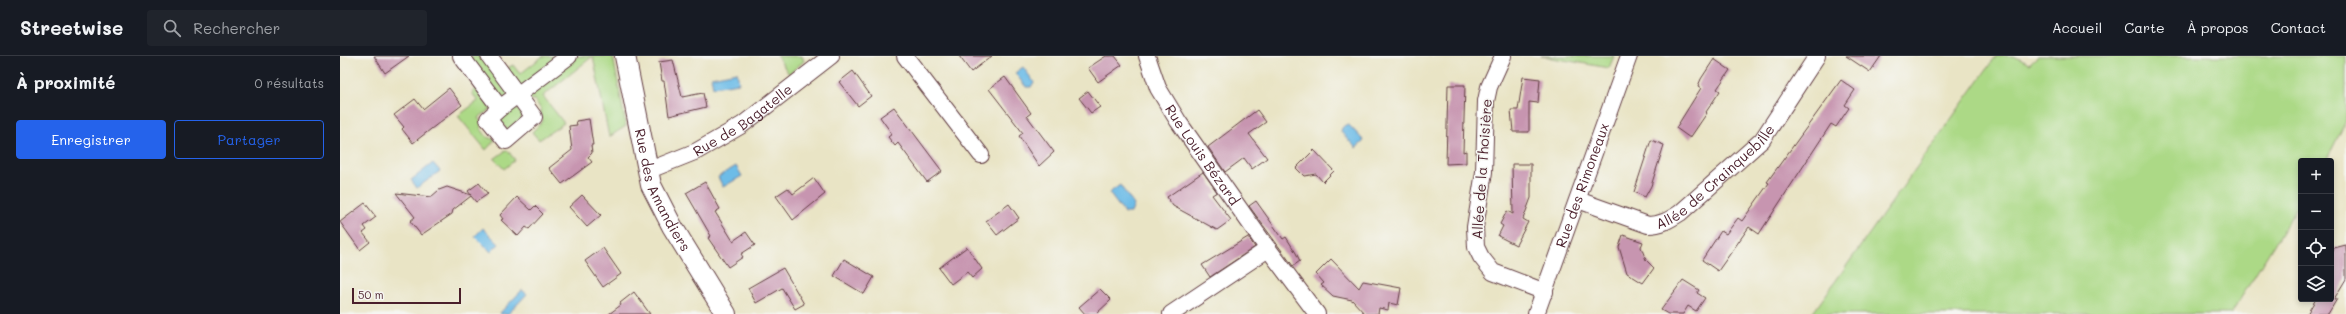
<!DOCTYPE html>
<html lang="fr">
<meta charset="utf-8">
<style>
body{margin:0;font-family:Mali,sans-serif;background:#20242c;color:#f1f3f6}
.controls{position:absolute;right:12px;bottom:12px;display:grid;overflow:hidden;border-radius:4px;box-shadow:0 2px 6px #0003}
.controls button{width:36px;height:36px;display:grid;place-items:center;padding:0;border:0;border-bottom:1px solid #363941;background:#171b24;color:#f1f3f6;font:20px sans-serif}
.scale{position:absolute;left:12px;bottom:10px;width:109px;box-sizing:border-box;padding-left:4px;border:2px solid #4a1f2b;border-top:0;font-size:11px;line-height:14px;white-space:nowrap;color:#4a1f2b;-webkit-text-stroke:3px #f6f6f2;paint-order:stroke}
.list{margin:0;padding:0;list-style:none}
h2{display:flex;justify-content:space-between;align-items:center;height:52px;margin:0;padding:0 16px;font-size:17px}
h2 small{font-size:13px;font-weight:400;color:#9ea1a6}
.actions{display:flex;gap:8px;padding:12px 16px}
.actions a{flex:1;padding:9px 0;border:1px solid #2563eb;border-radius:4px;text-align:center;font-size:14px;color:#2563eb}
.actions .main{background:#2563eb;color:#fff}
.icon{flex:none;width:22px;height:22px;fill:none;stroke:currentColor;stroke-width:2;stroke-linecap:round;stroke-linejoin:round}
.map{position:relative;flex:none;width:2006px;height:258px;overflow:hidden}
header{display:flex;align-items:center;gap:24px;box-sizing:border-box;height:56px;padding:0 20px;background:#171b24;border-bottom:1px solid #363941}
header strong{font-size:19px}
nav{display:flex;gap:22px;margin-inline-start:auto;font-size:14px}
.search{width:280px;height:36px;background:#20242c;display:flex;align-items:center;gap:10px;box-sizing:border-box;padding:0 14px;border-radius:4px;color:#9ea1a6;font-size:15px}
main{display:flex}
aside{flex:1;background:#171b24}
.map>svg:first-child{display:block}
</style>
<header>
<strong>Streetwise</strong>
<div class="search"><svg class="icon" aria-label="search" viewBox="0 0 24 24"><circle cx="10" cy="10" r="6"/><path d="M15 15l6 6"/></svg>Rechercher</div>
<nav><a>Accueil</a><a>Carte</a><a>À propos</a><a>Contact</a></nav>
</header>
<main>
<aside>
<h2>À proximité<small>0 résultats</small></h2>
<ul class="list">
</ul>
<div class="actions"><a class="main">Enregistrer</a><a>Partager</a></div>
</aside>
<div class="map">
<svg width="2006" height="258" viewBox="0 0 2006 258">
<rect width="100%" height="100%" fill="#f6f6f2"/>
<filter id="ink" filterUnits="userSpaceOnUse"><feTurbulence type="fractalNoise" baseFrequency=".025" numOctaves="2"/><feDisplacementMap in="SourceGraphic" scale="8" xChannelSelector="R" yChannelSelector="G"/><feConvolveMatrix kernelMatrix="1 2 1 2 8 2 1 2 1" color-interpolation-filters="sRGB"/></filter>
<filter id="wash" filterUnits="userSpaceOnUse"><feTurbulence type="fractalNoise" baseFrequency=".012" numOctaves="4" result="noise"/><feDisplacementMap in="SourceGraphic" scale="16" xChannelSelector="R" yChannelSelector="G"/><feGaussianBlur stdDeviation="0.9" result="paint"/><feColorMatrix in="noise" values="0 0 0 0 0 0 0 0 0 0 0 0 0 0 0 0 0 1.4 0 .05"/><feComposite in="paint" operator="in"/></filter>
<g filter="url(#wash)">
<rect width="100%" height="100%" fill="#e9e4c5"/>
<path fill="#acd986" stroke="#7b7c58" d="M128 0H141L170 36 163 44Z
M203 0H221L180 32 166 13 173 9 180 18Z
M235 0H273L286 70 269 81 253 0 203 40 224 67 199 84 192 76 203 65 201 60V54L195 44 187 43 185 38Z
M437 0H462L464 5 449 18Z
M1201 0H1274L1269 12Z
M1656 0H1674L1689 8 1698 0H2006V65L1986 105H1961V145L1891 258H1472Z
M140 30 139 38 152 52 138 62 141 66V73L147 81 155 84 146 94 118 60 138 45 132 37 137 31Z
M174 52H177L183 61 168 75 159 64Z
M165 95H168L175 104 164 113 154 103Z"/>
<path fill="#6dbce7" stroke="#5c6e89" d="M683 11 694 26 691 31H686L675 17Z
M397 16 399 27 373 31 371 21Z
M1005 69H1009L1024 85 1016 92 1001 76 1002 72Z
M93 107 100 115 77 132 71 124Z
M396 110 402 120 383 131 378 121Z
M780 129 794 149 791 157H784L769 137Z
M143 172 159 188 151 196 135 180Z
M182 234 187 238 168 258H159Z"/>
<g id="blocks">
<path fill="#c795b0" d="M34 0H69L45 17Z
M619 0H652L631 16Z
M766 0H775L782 9 758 26 748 12Z
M1506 0H1541L1530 16Z
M1374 3 1390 14 1377 33 1380 35 1366 56 1367 57 1350 82 1336 72 1361 32 1358 30 1361 23Z
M333 4 342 41 363 37 366 51 329 60 324 25H322L319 6Z
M513 15 531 40 518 50 499 26Z
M665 21 691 57 687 60 714 96 699 110 679 80 683 77 649 33Z
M1183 21 1200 23 1198 47 1189 46V76H1173L1171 54H1178Z
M1501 24 1515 34 1505 49 1509 52 1496 71 1491 68 1419 178 1409 171 1378 215 1362 204 1381 175 1386 178 1398 162 1402 165 1429 127 1427 126Z
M1108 29H1125L1123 96 1126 95V107L1106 108Z
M109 32 122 49 73 87 62 73 64 71 54 59 75 43 83 53Z
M748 35 760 51 751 57 739 42Z
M554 51 602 115 587 126 558 87 555 90 548 81 552 78 540 61Z
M917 54 926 66 909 78 927 102 912 113 904 102 885 116 868 91Z
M249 63 253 89H251L252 97 248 101 252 106 222 128 209 112 232 94 229 70 237 69 236 65Z
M1311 84 1324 89 1311 130 1305 141 1294 136Z
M974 94 994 115 983 126 976 118 964 120 956 112Z
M1172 108H1191V142L1183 163 1188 166 1176 189 1158 180 1163 170 1160 168 1167 155 1173 158Z
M863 116 877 136 872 139 891 164 877 174 833 150 827 141Z
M474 122 485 138 453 164 436 140 448 132 453 138Z
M365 126 380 153 375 156 393 185 406 176 415 189 401 198 403 201 388 211 368 182 371 180 346 137Z
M139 127 148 138 136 146 131 140 113 154 112 158 81 179 70 165 75 161 56 137 91 141 99 134 107 131 131 139 128 135Z
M242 139 261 159 247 171 229 151Z
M177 141 191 154 195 150 203 158 189 173 186 171 178 180 161 164 163 163 160 159Z
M916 145 943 183 946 181 956 197 960 205 953 210 909 150Z
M25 147 36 161 24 170 27 174 23 177 30 186 20 194 0 166Z
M669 148 679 162 657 179 646 165Z
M1283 179 1303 186 1301 191 1306 204 1314 212 1303 227 1287 217 1279 191Z
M908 181 915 191 870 221 862 209Z
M2006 189V223L1994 243H1997L1988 258H1967L1976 243H1991V198L1994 192Z
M627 191 642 213 632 222 627 216 611 228 599 212Z
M263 192 281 218 263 231 245 205Z
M504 203 534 221 524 238 494 220Z
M991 203 1019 232 1023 225 1061 232 1058 249 1049 247 1048 254 1039 252 1038 258H1025L1012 244 993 240 981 229 984 227 976 218Z
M443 212 464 248 455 253 442 232 416 247 408 232Z
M1343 224 1359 234 1357 237 1365 242 1356 255 1348 250 1343 258H1328L1321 254Z
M760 233 771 244 756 258H745L739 251Z
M294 236 310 258H269L281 249 280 247Z"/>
</g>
</g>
<g filter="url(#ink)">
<use href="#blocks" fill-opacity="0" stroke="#623d42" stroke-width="1"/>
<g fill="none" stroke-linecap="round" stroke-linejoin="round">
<defs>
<g id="minor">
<path d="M121 0 160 52 229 0"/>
<path d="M149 0 194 61 166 85 148 63 160 52"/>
<path d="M565 0 641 99"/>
<path id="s1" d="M807 0 818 32 838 65 923 186 977 258"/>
<path d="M1163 0 1149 31 1146 45 1144 116 1135 171 1136 191 1141 201 1153 216 1205 236"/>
<path id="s2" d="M307 115 357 95 402 69 491 0"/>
<path id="s3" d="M1238 144 1308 169C1321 169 1329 164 1340 157L1422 84 1477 0"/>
<path d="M831 258 928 193"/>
<path id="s4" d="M1196 258 1289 0"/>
</g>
<g id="tertiary">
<path id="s5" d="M285 0 311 129 332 170 386 258"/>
</g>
</defs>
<use href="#minor" stroke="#623d42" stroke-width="18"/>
<use href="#tertiary" stroke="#623d42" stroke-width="22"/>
<use href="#minor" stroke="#fff" stroke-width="16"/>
<use href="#tertiary" stroke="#fff" stroke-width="20"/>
</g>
</g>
<g text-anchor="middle" stroke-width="3" stroke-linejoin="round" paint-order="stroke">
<g font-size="14" fill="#4a1f2b" stroke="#f6f6f2">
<text dy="5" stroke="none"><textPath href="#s2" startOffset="109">Rue de Bagatelle</textPath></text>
<text dy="5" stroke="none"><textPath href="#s1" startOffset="114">Rue Louis Bézard</textPath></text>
<text transform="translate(1142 113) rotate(-86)" y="5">Allée de la Thoisière</text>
<text dy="5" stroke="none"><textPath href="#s3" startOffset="159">Allée de Crainquebille</textPath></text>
<text dy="5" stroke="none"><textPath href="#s4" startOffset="137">Rue des Rimoneaux</textPath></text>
<text dy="5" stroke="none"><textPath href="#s5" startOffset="140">Rue des Amandiers</textPath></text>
</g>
</g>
</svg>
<div class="controls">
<button>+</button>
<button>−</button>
<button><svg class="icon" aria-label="locate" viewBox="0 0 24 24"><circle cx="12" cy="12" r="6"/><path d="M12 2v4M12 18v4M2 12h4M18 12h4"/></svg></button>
<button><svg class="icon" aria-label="layers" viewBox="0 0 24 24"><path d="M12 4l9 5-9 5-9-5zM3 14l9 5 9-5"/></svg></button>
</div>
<div class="scale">50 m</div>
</div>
</main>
